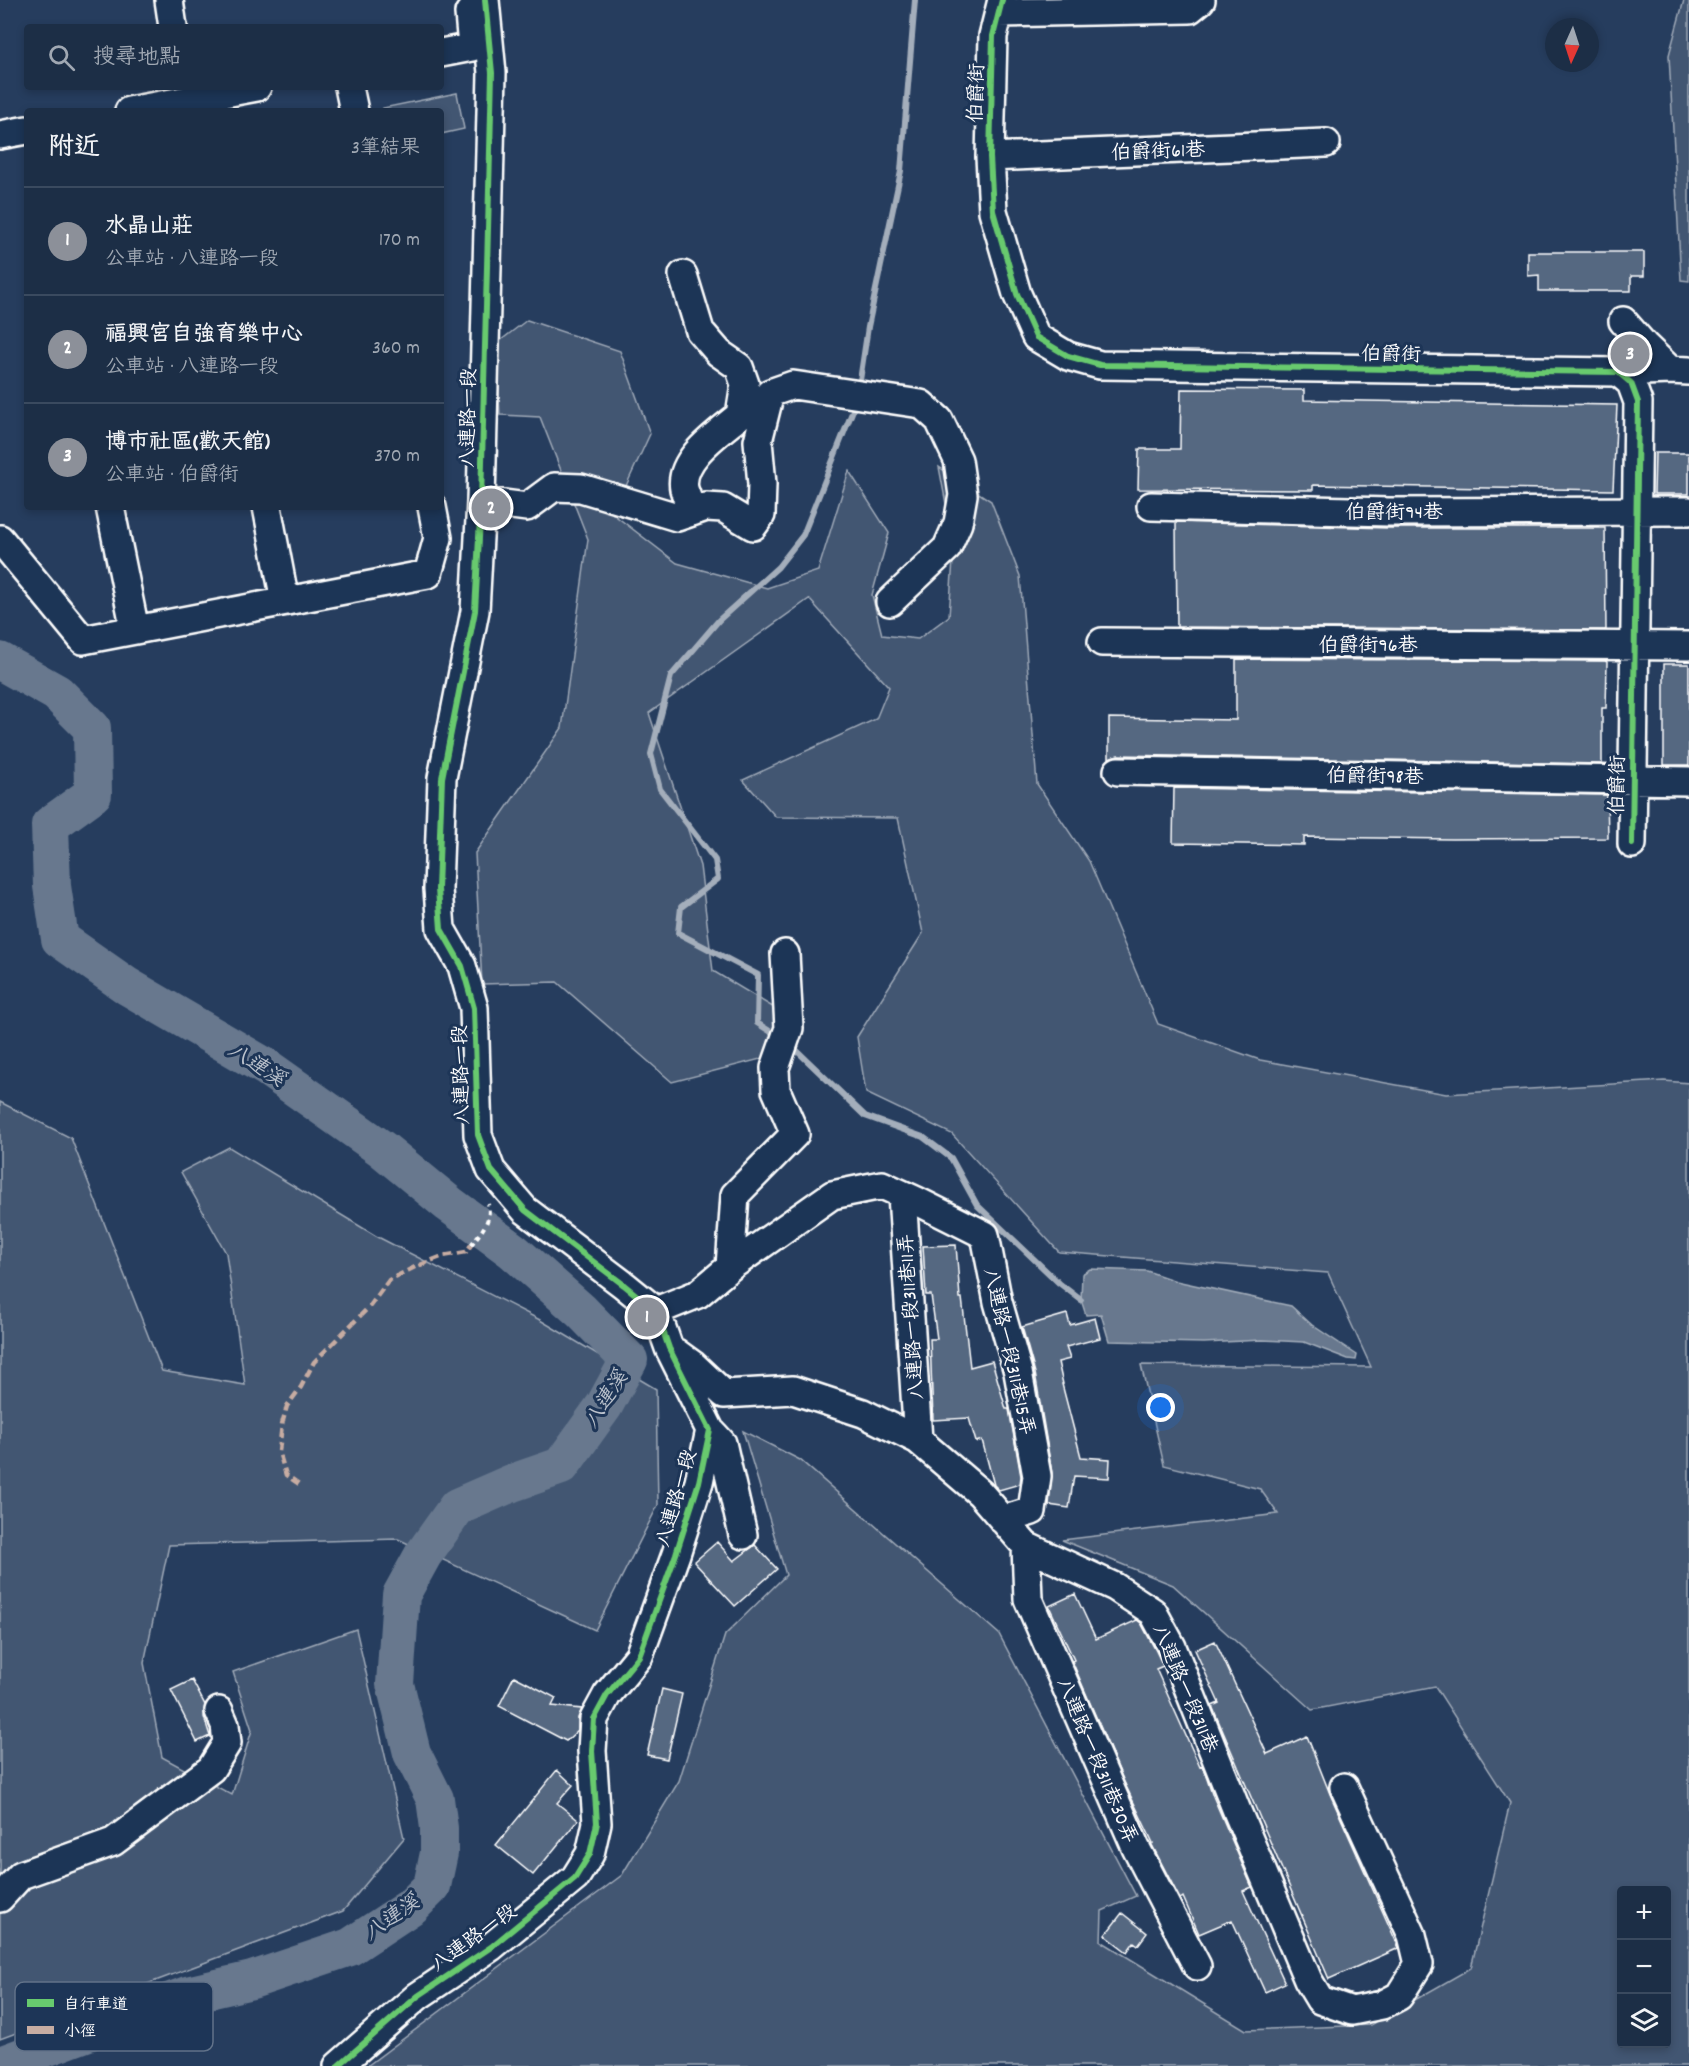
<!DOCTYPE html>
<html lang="zh-TW">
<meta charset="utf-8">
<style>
body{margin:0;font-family:Dekko,"LXGW WenKai TC",sans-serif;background:#25364d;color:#f1f3f6}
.controls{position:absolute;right:18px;bottom:18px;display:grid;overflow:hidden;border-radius:6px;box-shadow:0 3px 9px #0003}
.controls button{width:54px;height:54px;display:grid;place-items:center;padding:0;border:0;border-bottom:2px solid #3a4a5f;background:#1c2e46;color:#f1f3f6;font:30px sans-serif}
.compass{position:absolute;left:1545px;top:18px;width:54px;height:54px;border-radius:50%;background:#1c2e46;box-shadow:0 3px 9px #0003;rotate:183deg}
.you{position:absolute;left:1161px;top:1408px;width:21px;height:21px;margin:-15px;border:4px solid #fff;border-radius:50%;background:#1a73e8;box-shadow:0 0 0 9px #1a73e833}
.badge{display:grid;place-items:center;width:39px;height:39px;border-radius:50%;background:#8c9099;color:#fff;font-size:20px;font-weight:700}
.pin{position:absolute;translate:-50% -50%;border:3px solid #fff;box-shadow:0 2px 6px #0006}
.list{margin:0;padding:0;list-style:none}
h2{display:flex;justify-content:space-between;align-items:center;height:78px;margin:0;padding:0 24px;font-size:26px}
h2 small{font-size:20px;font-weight:400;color:#a0a8b3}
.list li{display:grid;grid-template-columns:39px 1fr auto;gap:18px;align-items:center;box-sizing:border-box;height:108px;padding:0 24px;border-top:2px solid #3a4a5f}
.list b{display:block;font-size:22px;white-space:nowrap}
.list p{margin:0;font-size:20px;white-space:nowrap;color:#a0a8b3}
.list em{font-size:20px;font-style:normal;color:#a0a8b3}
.icon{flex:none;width:33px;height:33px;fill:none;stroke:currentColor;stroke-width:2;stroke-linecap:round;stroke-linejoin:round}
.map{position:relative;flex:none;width:1689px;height:2066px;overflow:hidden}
.search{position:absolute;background:#1c2e46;box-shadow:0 3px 9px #0003;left:24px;top:24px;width:420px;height:66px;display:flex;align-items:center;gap:15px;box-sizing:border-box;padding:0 21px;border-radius:6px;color:#a0a8b3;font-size:22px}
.panel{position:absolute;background:#1c2e46;box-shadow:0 3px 9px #0003;left:24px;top:108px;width:420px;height:402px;border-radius:6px}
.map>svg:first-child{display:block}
</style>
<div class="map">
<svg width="1689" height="2066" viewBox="0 0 1689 2066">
<rect width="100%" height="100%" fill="#263d5e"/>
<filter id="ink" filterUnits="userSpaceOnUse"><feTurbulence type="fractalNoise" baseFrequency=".0167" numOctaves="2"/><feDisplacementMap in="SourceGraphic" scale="12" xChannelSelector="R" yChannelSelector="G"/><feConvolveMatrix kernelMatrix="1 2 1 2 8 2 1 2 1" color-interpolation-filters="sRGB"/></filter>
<g filter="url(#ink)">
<path fill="#425672" stroke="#a0aab8" stroke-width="1.5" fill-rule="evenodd" d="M1684 0H1689V281L1681 280 1669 55Z
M457 93 464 129 441 134V111H383V108Z
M527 320 620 351 650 434 613 514 677 563 767 588 818 571 849 471 889 533 872 595 882 635 918 639 949 616 954 546 939 467 991 501 1020 576 1037 784 1089 861 1158 1024 1260 1060 1446 1094 1664 1081 1689 1083V2066H367L622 1875 679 1781 725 1635 786 1575 743 1431 800 1460 999 1634 1136 1896 1102 1911 1101 1941 1246 2030 1371 2025 1471 1968 1510 1803 1435 1686 1312 1710 1173 1585 1062 1540 1278 1514 1260 1489 1164 1465 1141 1365 1371 1367 1328 1273 1059 1252 952 1134 866 1093 857 1037 923 933 898 818 776 817 743 780 876 719 889 687 809 599 649 713 700 866 713 971 781 1012 776 1055 672 1082 557 982 482 984 475 853 562 728 588 539 540 417 500 415 496 344ZM1622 1890H1666V2044H1622Z
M0 1102 71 1138 162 1371 245 1385 226 1253 181 1172 229 1147 376 1236 540 1320 656 1389 658 1505 595 1630 398 1539 169 1545 144 1663 162 1757 232 1795 252 1730 233 1672 356 1629 404 1838 343 1911 0 2039Z"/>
<path fill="#67788e" stroke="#a4aebb" stroke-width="1.5" d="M1090 1269 1147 1271 1176 1281 1291 1306 1312 1325 1357 1355 1356 1360 1348 1359 1304 1342 1262 1340 1204 1343 1109 1341 1101 1314 1086 1315 1081 1300 1082 1274Z"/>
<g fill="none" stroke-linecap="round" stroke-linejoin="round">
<path stroke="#a4aebb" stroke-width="6" d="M859 387 868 327 901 171 915 0
M779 1037 757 1023 758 975 678 933 681 907 718 879 715 860 660 789 651 754 671 676 719 620 778 567 803 535 857 400
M791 1045 865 1116 923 1137 951 1158 977 1205 1059 1283 1081 1300"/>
<path stroke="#67788e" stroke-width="38" d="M0 661 57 693 92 728 93 794 50 825 52 886 60 939 127 986 266 1067 382 1149 449 1204 513 1251 581 1311 629 1360 604 1406 561 1466 512 1483 457 1507 423 1555 401 1595 395 1684 412 1753 435 1799 439 1828V1853L432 1886 412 1906 350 1947 252 1980 187 1995 0 2065"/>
</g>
<path fill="#556781" stroke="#fff" stroke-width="1.5" d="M1528 252H1644V276H1631V291H1539V275L1528 276Z
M1181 389 1304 390V400L1617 405 1613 490 1313 485V490L1138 489 1139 449H1180Z
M1655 453H1689V494H1654Z
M1176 522 1389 528H1605L1606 630 1177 627Z
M1236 659 1605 661 1607 662 1606 708H1602V764L1118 755 1109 758V718L1236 720Z
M1664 664H1689V765H1664Z
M1174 788 1607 795 1608 838 1452 839 1304 837V845L1173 843Z
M956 1245 960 1298H962L970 1367 992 1361 1006 1409H1009L1021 1476 1020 1484 999 1490 994 1485 982 1440 976 1442 969 1418 933 1420 930 1339H937L931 1295H926L923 1246Z
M1067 1314 1070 1325 1095 1318 1100 1338 1066 1347 1070 1359 1058 1362 1063 1384H1062L1081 1457 1110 1459 1109 1478 1074 1476 1069 1508 1049 1505 1052 1473 1035 1373 1022 1327Z
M717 1542 734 1561 755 1545 777 1569 735 1606 694 1562Z
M1075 1594 1096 1639 1137 1620 1141 1623 1156 1651 1163 1666 1156 1669 1200 1767 1202 1766 1207 1778 1213 1796 1252 1887 1243 1891 1285 1983 1265 1992 1232 1920 1199 1934 1183 1897 1180 1899 1151 1843H1153L1124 1782 1072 1661 1074 1660 1049 1606Z
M1215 1641 1267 1754 1307 1736 1330 1794 1399 1948 1329 1979 1212 1706 1219 1703 1195 1650Z
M514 1676 556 1698 552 1706 582 1709 578 1718V1730L566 1741 499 1706Z
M192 1680 205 1705 204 1717 210 1736 197 1742 171 1690Z
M662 1689 682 1694 667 1759 647 1755Z
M557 1770 573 1785 557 1803 578 1820 533 1875 496 1845Z
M1122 1913 1147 1933 1138 1945 1134 1942 1127 1952 1105 1935Z"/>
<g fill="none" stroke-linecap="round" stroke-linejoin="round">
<defs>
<path id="minor" d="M169 0 173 27
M1002 0 993 36 990 157 993 211 1017 294 1036 337 1068 356 1100 365 1618 372 1670 370
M999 13 1190 9 1201 0
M441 53 472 47 469 13
M349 87 354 111
M129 111 257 87
M0 135 27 130
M990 157 1326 143
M683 275 700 331 719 353 739 367 745 384 740 415C720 432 678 459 684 489 686 496 690 504 692 512
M1623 321 1644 345 1670 370 1689 371
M1618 372 1631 383 1638 402 1632 844
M481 501 527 507 554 487 581 488 677 517 706 507 723 508 753 526 761 515 762 484 758 441 770 393 793 385 921 404 939 420 958 460 963 495 958 523 947 548 890 602
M1151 506 1389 512 1689 511
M110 507 135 630
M267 507 285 601
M0 539 83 640 428 574 438 538 432 507
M1102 642 1689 646
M1118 771 1689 781
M902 1195 918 1440
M730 1267 832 1195 882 1185 917 1201 985 1235 998 1302 1018 1372 1037 1476 1032 1511 1003 1520
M656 1311 698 1294 730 1267 735 1195 795 1134 776 1090 775 1068 789 1028 785 954
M675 1352 693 1365 724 1394 793 1390 863 1413 918 1440 980 1493 1026 1546 1115 1587 1153 1612 1172 1647 1237 1811 1308 1980 1320 2000 1352 2011 1382 2005 1399 1996 1419 1964 1412 1935 1344 1787
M710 1430 722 1443 743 1535
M1026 1546 1028 1599 1136 1848 1197 1966
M0 1898 21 1875 113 1842 211 1769 227 1743 225 1725 219 1711
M338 2066 418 1996 491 1947 575 1878 590 1854 597 1823 592 1751 594 1719 607 1695 639 1656 676 1554 699 1482 710 1430 669 1348 656 1311 624 1285 525 1210 491 1170 478 1135 474 1008 462 966 441 929 438 889 442 778 475 611 481 501 492 73 485 0"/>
</defs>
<use href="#minor" stroke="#fff" stroke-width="32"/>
<path stroke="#fff" stroke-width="4" stroke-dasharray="4.5 4.5" stroke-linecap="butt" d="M471 1245C481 1231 492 1222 488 1204"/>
<use href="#minor" stroke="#1d3557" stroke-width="27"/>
<path stroke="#c7aca2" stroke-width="4.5" stroke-dasharray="9 4.5" stroke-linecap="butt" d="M299 1484 286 1475 279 1452 282 1424 287 1406 301 1387 314 1362 370 1306 389 1280 415 1267 443 1256 466 1252 471 1245"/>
<defs>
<path id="cycleway" d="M1002 0 993 36 990 157 993 211 1017 294 1036 337 1068 356 1100 365 1618 372 1631 383 1638 402 1632 844
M338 2066 418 1996 491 1947 575 1878 590 1854 597 1823 592 1751 594 1719 607 1695 639 1656 676 1554 699 1482 710 1430 669 1348 656 1311 624 1285 525 1210 491 1170 478 1135 474 1008 462 966 441 929 438 889 442 778 475 611 481 501 492 73 485 0"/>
</defs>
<use href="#cycleway" stroke="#1d3557" stroke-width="10"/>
<use href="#cycleway" stroke="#67ca6e" stroke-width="6"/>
</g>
</g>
<g text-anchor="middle" stroke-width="6" stroke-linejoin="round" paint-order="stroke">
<g font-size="20" fill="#fff" stroke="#1d3557">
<text transform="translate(975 93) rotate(-88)" y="7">伯爵街</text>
<text transform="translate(1158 150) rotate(-2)" y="7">伯爵街61巷</text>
<text transform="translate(1391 353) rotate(1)" y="7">伯爵街</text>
<text transform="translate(467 418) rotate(-89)" y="7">八連路一段</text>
<text x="1394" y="518">伯爵街94巷</text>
<text x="1368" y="651">伯爵街96巷</text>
<text transform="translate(1375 775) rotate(1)" y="7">伯爵街98巷</text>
<text transform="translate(1616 785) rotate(-89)" y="7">伯爵街</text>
<text transform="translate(460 1075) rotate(-92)" y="7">八連路一段</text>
<text transform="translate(910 1317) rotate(-94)" y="7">八連路一段311巷11弄</text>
<text transform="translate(1010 1351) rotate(77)" y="7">八連路一段311巷15弄</text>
<text transform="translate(675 1498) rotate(-74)" y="7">八連路一段</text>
<text transform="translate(1186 1688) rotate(67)" y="7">八連路一段311巷</text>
<text transform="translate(1098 1760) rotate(67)" y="7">八連路一段311巷30弄</text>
<text transform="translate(473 1937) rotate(-36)" y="7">八連路一段</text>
</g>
<g font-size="21" font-style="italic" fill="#bbc2cc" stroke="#1d3557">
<text transform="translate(257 1064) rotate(32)" y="7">八連溪</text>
<text transform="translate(605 1399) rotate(-58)" y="7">八連溪</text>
<text transform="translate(391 1917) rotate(-36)" y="7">八連溪</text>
</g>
</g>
<rect x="15" y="1982" width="198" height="69" rx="9" fill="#1d3557" stroke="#617289" stroke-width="1.5"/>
<rect x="27" y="1999" width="27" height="8" fill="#67ca6e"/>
<rect x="27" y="2026" width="27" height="8" fill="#c7aca2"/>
<g font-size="16" fill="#fff">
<text x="64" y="2009">自行車道</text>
<text x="64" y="2036">小徑</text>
</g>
</svg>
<div class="controls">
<button>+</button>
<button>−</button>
<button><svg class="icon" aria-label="layers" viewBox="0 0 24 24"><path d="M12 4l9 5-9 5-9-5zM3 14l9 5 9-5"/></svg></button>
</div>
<svg class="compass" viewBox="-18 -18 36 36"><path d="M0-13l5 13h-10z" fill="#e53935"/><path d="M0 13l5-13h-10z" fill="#a0a8b3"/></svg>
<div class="you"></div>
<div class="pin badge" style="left:647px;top:1317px">1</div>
<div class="pin badge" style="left:491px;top:508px">2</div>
<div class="pin badge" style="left:1630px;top:354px">3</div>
<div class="search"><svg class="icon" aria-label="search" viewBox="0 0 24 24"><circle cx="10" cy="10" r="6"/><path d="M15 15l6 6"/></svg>搜尋地點</div>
<section class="panel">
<h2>附近<small>3筆結果</small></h2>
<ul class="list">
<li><span class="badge">1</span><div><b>水晶山莊</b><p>公車站 · 八連路一段</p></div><em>170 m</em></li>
<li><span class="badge">2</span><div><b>福興宮自強育樂中心</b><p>公車站 · 八連路一段</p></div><em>360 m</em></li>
<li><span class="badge">3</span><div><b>博市社區(歡天館)</b><p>公車站 · 伯爵街</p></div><em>370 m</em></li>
</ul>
</section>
</div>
